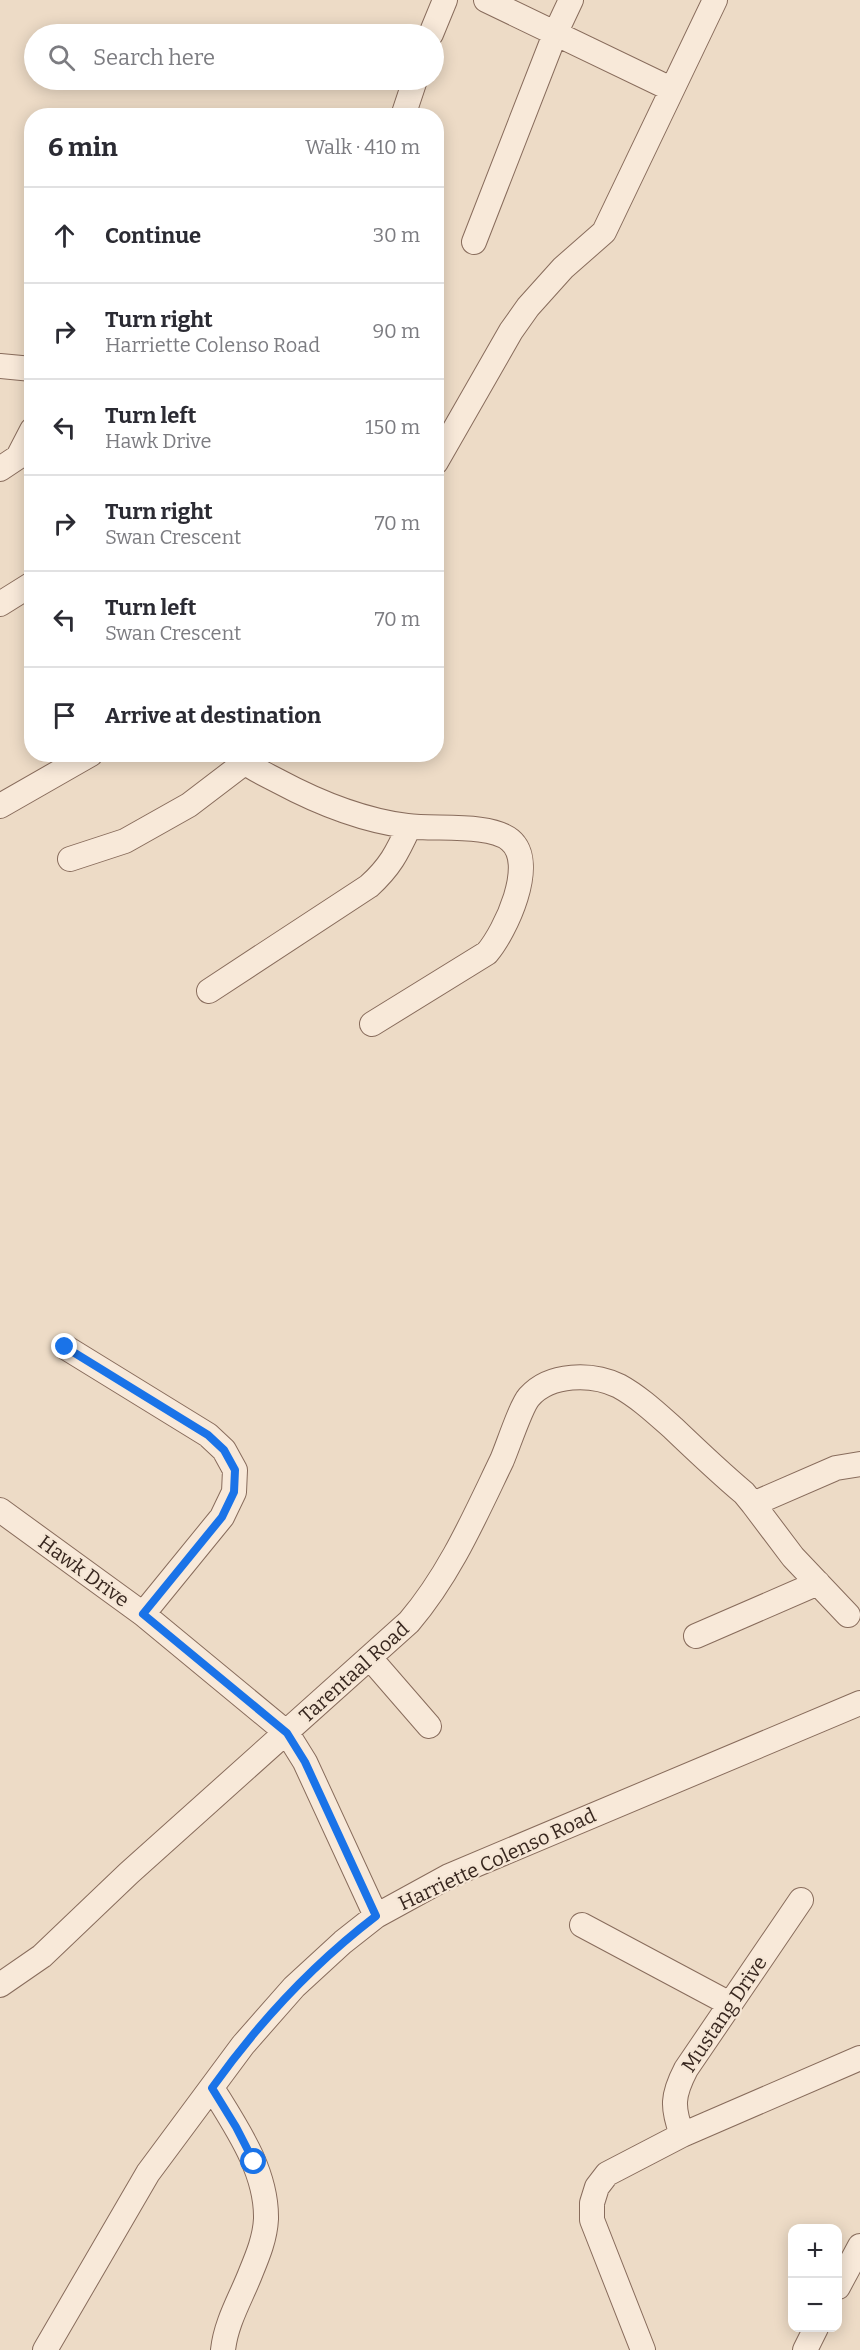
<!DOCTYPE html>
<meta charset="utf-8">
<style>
body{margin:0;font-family:Bitter,serif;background:#f7f7f7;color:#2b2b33}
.controls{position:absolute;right:18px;bottom:18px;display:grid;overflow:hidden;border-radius:12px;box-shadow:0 3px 15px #0003}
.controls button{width:54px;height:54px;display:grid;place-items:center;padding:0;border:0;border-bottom:2px solid #e1e1e2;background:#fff;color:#2b2b33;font:30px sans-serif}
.stop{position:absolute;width:18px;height:18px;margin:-14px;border:4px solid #1a73e8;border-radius:50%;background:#fff}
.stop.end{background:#1a73e8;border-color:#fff;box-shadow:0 2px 6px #0008}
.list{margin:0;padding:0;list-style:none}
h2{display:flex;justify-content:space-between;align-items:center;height:78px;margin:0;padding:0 24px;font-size:26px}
h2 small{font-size:20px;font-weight:400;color:#7c7c81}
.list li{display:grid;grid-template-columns:39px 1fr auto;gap:18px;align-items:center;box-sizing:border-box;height:96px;padding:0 24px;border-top:2px solid #e1e1e2}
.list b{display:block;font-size:22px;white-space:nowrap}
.list p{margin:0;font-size:20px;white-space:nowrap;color:#7c7c81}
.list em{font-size:20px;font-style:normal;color:#7c7c81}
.icon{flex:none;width:33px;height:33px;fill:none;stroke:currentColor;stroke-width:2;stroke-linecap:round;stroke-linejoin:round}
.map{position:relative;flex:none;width:860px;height:2350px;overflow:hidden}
.search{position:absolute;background:#fff;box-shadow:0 3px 15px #0003;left:24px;top:24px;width:420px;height:66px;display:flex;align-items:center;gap:15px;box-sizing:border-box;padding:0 21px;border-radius:33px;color:#7c7c81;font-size:22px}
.panel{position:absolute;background:#fff;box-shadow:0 3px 15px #0003;left:24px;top:108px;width:420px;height:654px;border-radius:24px}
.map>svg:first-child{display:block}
</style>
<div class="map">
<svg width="860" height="2350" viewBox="0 0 860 2350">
<rect width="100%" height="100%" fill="#eddbc6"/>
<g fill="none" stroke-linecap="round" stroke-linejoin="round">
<defs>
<path id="minor" d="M486 0 671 89
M431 34 445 0
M403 116 415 80
M474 242 555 34 571 0
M0 366 32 369
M436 462 511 331 528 307 563 268 604 232 715 0
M0 469 18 457 32 430
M0 604 32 584
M236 754C248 767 263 773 278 781 319 803 361 820 407 826 434 830 490 823 510 840 538 863 505 932 487 953L372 1024
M0 806 91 754
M70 859 125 841 189 805 256 754
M209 991 369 886C390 867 397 853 409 827
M65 1347 208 1435 224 1450 235 1470 234 1492 222 1517 143 1614
M753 1504 793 1557 848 1615
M0 1510 143 1614 287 1733 305 1762 376 1916
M696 1636 818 1583
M370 1658 429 1726
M582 1925 730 2004
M0 1985 42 1956 129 1873 409 1622C450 1574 475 1516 502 1460 508 1446 521 1406 529 1397 550 1373 592 1373 619 1386 639 1397 656 1413 673 1428 696 1450 719 1472 744 1493L753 1504 836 1468 860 1464
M212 2088C236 2127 267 2171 266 2219 265 2238 258 2255 251 2272 241 2298 226 2322 223 2350
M682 2135C672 2107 672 2096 686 2069L801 1900
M838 2287 860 2246
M45 2350 148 2173 243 2045 294 1987 343 1942 376 1916 449 1876 860 1703
M643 2350 592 2220V2203L597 2187 607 2174 682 2135 860 2058
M805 2350 816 2328"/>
</defs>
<use href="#minor" stroke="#886c5c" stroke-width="26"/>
<use href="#minor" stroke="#f8e9d9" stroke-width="24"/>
</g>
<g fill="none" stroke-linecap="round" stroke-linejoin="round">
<path stroke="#1a73e8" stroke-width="8" d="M65 1347 208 1435 224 1450 235 1470 234 1492 222 1517 143 1614 287 1733 305 1762 376 1916C312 1965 259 2022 212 2088L236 2127 254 2162"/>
</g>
<g text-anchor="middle" stroke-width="4.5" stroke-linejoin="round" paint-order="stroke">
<g font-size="20" fill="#38271f" stroke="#f5e6d5">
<text transform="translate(84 1571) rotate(36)" y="7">Hawk Drive</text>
<text transform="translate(354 1672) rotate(-42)" y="7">Tarentaal Road</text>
<text transform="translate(497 1859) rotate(-25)" y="7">Harriette Colenso Road</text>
<text transform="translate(724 2014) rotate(-56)" y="7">Mustang Drive</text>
</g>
</g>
</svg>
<div class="controls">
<button>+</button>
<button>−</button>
</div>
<div class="stop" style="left:254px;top:2162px"></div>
<div class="stop end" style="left:65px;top:1347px"></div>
<div class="search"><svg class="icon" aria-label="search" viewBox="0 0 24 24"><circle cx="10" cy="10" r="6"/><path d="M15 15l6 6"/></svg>Search here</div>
<section class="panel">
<h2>6 min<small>Walk · 410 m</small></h2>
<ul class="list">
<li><svg class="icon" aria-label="ahead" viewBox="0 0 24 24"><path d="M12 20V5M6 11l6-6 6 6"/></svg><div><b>Continue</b></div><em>30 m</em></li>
<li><svg class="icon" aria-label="right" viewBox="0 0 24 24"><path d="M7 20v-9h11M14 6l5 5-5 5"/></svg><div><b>Turn right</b><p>Harriette Colenso Road</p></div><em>90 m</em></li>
<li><svg class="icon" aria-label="left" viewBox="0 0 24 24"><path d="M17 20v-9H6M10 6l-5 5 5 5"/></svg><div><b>Turn left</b><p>Hawk Drive</p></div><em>150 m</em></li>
<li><svg class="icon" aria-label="right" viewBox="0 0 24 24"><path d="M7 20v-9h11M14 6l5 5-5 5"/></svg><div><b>Turn right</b><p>Swan Crescent</p></div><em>70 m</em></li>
<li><svg class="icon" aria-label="left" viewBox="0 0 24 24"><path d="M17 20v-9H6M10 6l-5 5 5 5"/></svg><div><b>Turn left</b><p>Swan Crescent</p></div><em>70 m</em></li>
<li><svg class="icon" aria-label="arrive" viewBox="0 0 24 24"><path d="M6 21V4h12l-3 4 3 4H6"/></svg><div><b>Arrive at destination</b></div></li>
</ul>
</section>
</div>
